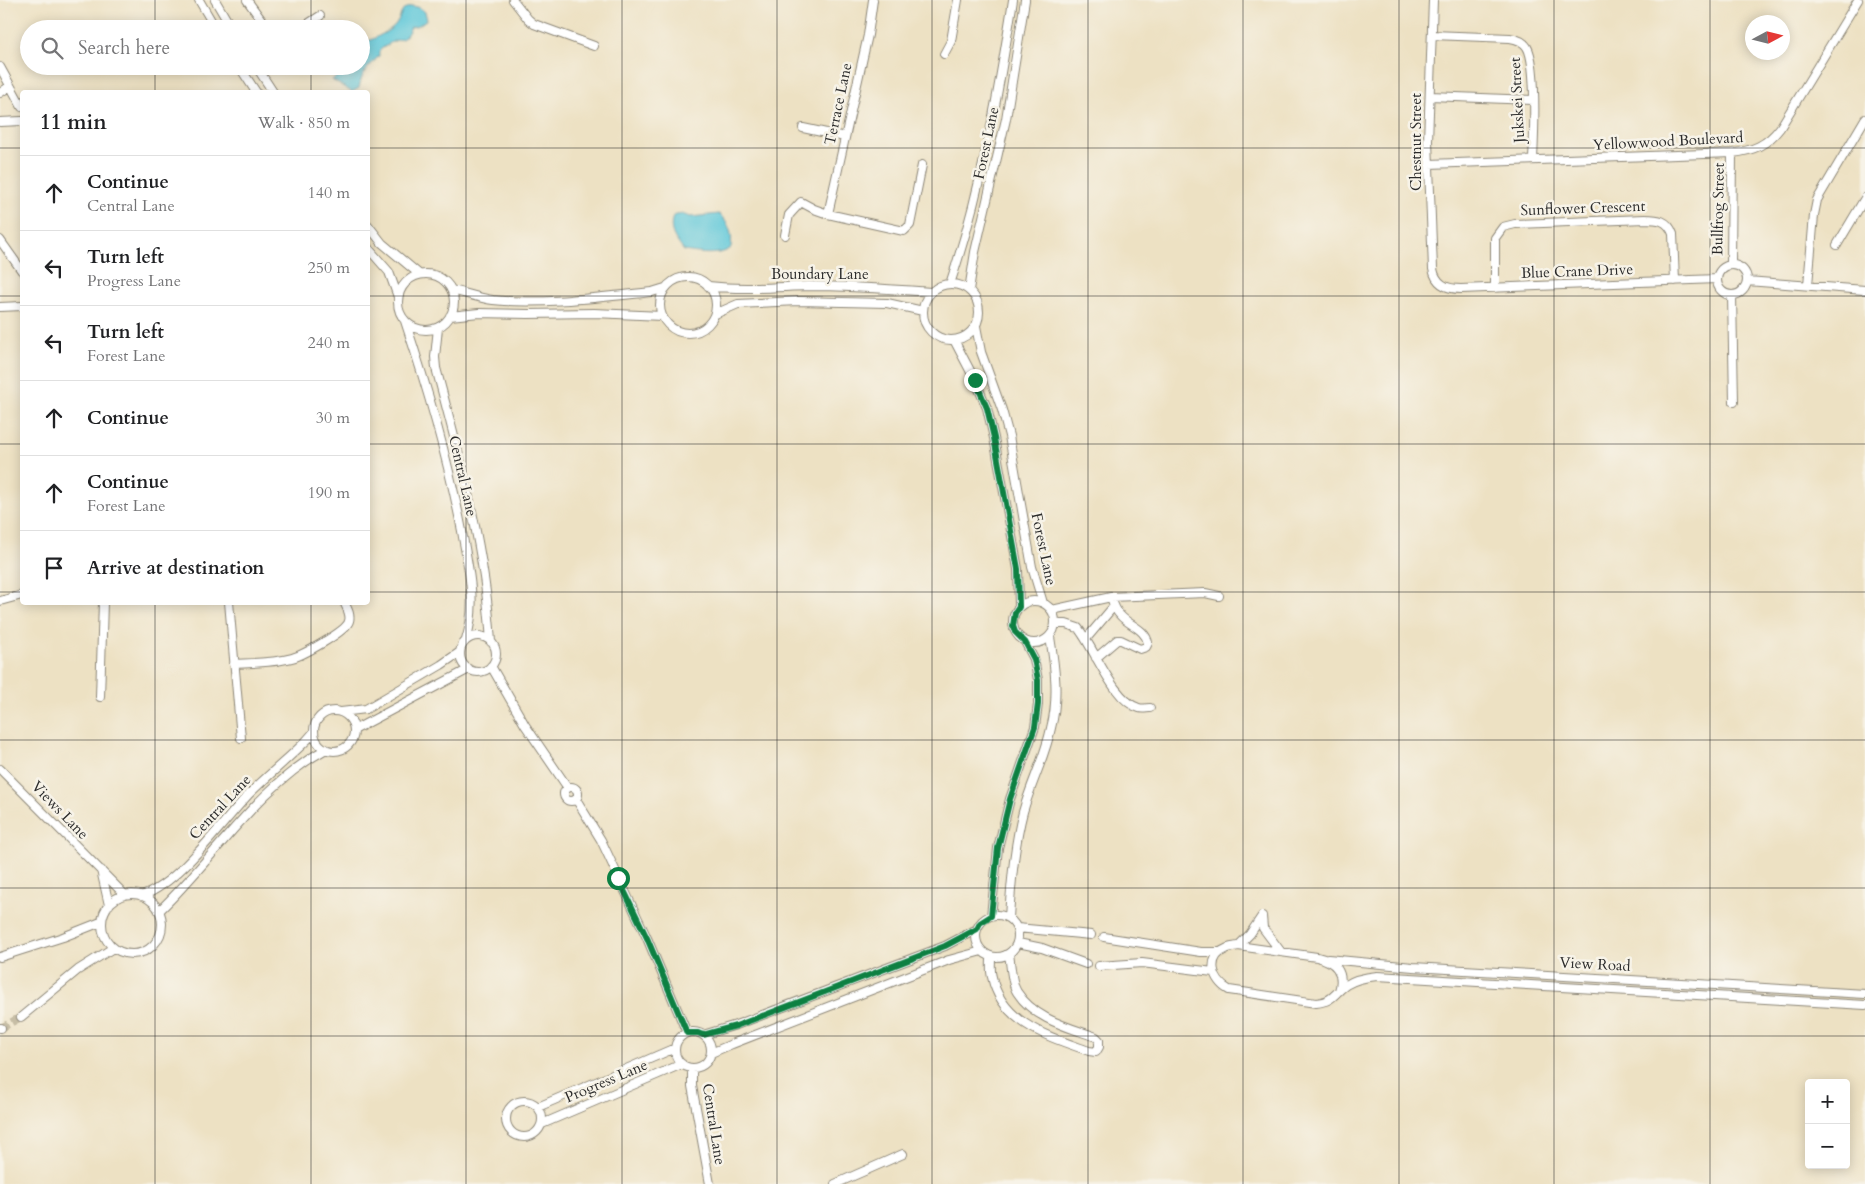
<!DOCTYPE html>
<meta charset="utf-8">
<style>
body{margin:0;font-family:Cardo,serif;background:#f2f2f2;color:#202124}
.controls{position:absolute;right:15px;bottom:15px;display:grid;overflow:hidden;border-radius:5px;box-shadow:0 2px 12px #0003}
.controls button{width:45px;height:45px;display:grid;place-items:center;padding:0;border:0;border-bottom:1px solid #e0e0e0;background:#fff;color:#202124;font:25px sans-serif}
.compass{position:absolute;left:1745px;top:15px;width:45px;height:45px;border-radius:50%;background:#fff;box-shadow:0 2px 12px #0003;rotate:83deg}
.stop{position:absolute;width:15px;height:15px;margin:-11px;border:4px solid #0b8043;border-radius:50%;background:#fff}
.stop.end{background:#0b8043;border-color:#fff;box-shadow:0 1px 5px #0008}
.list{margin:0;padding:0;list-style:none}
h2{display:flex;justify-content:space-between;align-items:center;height:65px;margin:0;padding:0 20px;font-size:21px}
h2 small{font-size:16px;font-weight:400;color:#757577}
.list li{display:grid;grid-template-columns:32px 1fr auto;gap:15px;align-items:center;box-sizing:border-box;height:75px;padding:0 20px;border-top:1px solid #e0e0e0}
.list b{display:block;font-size:19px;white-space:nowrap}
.list p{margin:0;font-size:16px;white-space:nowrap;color:#757577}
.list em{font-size:16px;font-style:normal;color:#757577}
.icon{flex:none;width:28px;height:28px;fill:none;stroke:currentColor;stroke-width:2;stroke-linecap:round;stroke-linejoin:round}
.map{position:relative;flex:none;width:1865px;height:1184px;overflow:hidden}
.search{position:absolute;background:#fff;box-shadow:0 2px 12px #0003;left:20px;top:20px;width:350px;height:55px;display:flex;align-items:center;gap:12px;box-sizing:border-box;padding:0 18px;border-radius:28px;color:#757577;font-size:19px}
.panel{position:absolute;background:#fff;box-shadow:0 2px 12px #0003;left:20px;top:90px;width:350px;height:515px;border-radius:5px}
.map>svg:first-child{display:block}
</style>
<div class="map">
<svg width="1865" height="1184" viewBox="0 0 1865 1184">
<rect width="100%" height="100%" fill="#f7f3e8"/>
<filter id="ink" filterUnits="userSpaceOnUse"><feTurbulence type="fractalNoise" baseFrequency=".02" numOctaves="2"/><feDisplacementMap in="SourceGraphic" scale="10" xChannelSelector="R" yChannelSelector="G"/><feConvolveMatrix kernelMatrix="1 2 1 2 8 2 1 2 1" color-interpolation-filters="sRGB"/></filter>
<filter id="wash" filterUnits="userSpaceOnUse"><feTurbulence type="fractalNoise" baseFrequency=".0096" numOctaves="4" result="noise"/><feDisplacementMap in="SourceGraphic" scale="20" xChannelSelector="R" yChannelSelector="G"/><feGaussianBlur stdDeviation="1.12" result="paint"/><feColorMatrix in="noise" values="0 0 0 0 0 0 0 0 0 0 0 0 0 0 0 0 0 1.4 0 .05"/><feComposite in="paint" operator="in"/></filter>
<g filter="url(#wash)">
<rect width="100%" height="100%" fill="#ede1c3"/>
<path fill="#5dc7d9" stroke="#447982" d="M412 6 420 8 425 12 427 19 419 25 411 27C402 44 403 36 390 43 388 45 382 48 380 50 376 56 382 53 377 58 367 69 362 72 359 88L352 92 332 80 347 70 348 66H361V45C371 39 386 34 394 26 402 18 399 8 412 6Z
M681 214 691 217 719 214C729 223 733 233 731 248 720 257 697 253 684 251 675 239 668 231 673 216Z"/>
</g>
<g filter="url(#ink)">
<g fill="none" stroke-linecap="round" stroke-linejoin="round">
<path stroke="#c6bda5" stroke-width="8" stroke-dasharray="8 4" stroke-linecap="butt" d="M1 1028 21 1017"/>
<defs>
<path id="street" d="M199 0 216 29
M215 0 232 29
M247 0 268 29
M513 0 528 19 534 24 594 46
M1433 0 1428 141 1433 269C1436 284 1446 289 1461 289L1717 279
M300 29 320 16
M1432 35 1510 38C1517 39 1523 41 1527 47 1537 63 1534 139 1533 160
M944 54 951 41 958 0
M239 66 256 92
M256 66 273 92
M0 67 22 107
M0 93 10 86
M1430 96 1534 100
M0 122 22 121
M803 128 845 137
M1429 164 1732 153C1753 151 1767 145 1780 128L1858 0
M828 214 868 35 873 0
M368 225 382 243 419 274
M785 235 789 215 801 202 814 209 828 214 904 231 910 225 922 165
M0 240 22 271
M1837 245 1865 198
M368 248 389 272 398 297
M1717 280a15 15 0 1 1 30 0a15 15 0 1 1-30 0Z
M1731 265 1732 153
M398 302a28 28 0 1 1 56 0a28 28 0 1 1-56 0Z
M660 305a28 28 0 1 1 56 0a28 28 0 1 1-56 0Z
M1747 281 1865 290
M923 312a28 28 0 1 1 56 0a28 28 0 1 1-56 0Z
M950 284C981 192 998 96 1013 0
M1808 285 1814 215 1817 200 1865 119
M708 286C742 290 774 287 808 286 849 286 890 289 931 292
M1495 288V238L1503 227 1515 224 1645 219C1658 219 1668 220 1673 234L1675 281
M452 290C465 293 479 298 493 300 542 305 604 297 652 292L665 288
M969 290 975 252 1006 119 1025 0
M1732 295 1734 402
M0 307 22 306
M715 314 738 304 798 301 887 303 923 311
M450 316 479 313 528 314 594 313 662 316
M405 321C428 390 448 459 462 531 468 568 478 603 466 640
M976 326 981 352 1002 410 1009 436 1032 567 1043 603
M438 328 435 357 436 368C460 458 485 548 491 642
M954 340 975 380 987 408 994 438 1018 569 1019 607
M1013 622a21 21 0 1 1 42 0a21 21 0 1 1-42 0Z
M0 601 22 595
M229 602 241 738
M1052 610 1111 597 1205 593 1219 596
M1056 624H1066L1078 628C1094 647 1113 701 1139 708 1142 709 1147 708 1150 708
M460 654a18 18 0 1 1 36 0a18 18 0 1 1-36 0Z
M1086 639 1114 606
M1096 658 1117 640H1121L1140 649 1146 647 1148 643C1146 629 1128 625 1120 615 1115 610 1113 603 1111 597
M234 664C253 663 273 663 292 658 303 655 347 631 349 621 351 615 347 608 344 602
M491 666 525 725 568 788
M100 697 103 602
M314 731a20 20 0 1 1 40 0a20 20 0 1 1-40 0Z
M341 712 366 709 441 665 460 652
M354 730 469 669
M0 769 125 895
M564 794a7 7 0 1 1 14 0a7 7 0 1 1-14 0Z
M576 799 601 840 647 938 687 1033
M101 870 109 905
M102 924a30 30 0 1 1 60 0a30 30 0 1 1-60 0Z
M142 896C180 882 220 825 248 795 267 776 288 759 307 740L314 732
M159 911C215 858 257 787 326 749
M976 936a21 21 0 1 1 42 0a21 21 0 1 1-42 0Z
M991 916 998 848 1010 799 1035 727 1038 704V680L1034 659 1025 642
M1262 916 1263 928 1281 952
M1009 918C1011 883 1014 846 1023 812 1031 783 1045 757 1051 728 1059 698 1055 667 1050 637
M1017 928 1091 935
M1104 937 1201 952H1220
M1018 943 1042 948 1086 964
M1238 946 1250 934 1262 916
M0 957 63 937 101 922
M991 958C991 964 990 971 992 977 1002 1024 1050 1037 1089 1051L1096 1052 1099 1047V1040L1096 1037C1068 1027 1034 1019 1017 992 1011 983 1011 965 1009 954
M1328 959 1413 967 1865 994
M1099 966 1142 963 1213 972
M1339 991C1345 972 1335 961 1317 957L1238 946C1234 947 1229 947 1226 949 1206 957 1212 981 1229 990L1316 1003C1334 1001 1333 994 1346 985 1355 979 1367 977 1377 976L1865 1005
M21 1017 78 970 113 948
M0 1028H1
M675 1050a18 18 0 1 1 36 0a18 18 0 1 1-36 0Z
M703 1035 736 1025 945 946 977 929
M711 1053 732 1044 949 960 982 951
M692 1068V1086L710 1184
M506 1119a18 18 0 1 1 36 0a18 18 0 1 1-36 0Z
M538 1107 675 1048
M542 1124 682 1064
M835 1184 903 1154"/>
</defs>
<use href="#street" stroke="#8c8677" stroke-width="10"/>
<use href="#street" stroke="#fff" stroke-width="8"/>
</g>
</g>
<g fill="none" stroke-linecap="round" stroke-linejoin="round" filter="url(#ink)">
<path stroke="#0b8043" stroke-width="6" d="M618 878 647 938 687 1033H698L703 1035 736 1026 945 946 977 929 980 923 991 916 998 848 1010 799 1035 727 1038 704V680L1034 659 1025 642 1015 632 1013 626 1015 613 1019 607 1018 569 994 438 987 408 975 380"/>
</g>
<path fill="none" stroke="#2b2b2b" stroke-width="1" stroke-opacity="0.55" d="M155 0V29M311 0V29M466 0V1184M622 0V1184M777 0V1184M932 0V1184M1088 0V1184M1243 0V1184M1399 0V1184M1554 0V1184M1710 0V1184M155 66V92M311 66V92M0 148H22M368 148H1865M0 296H22M368 296H1865M0 444H22M368 444H1865M0 592H22M368 592H1865M155 602V1184M311 602V1184M0 740H1865M0 888H1865M0 1036H1865"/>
<g text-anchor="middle" stroke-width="5" stroke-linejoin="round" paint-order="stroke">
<g font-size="15" fill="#2b2b2b" stroke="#f7f3e8">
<text transform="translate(1517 100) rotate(-93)" y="5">Jukskei Street</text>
<text transform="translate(838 104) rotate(-78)" y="5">Terrace Lane</text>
<text transform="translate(1668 141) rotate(-3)" y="5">Yellowwood Boulevard</text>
<text transform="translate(1416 142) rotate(-90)" y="5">Chestnut Street</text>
<text transform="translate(986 143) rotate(-78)" y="5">Forest Lane</text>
<text transform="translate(1583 208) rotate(-2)" y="5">Sunflower Crescent</text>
<text transform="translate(1718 209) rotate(-89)" y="5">Bullfrog Street</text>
<text transform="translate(1577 271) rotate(-2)" y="5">Blue Crane Drive</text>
<text x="820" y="279">Boundary Lane</text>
<text transform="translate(463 476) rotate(77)" y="5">Central Lane</text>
<text transform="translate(1044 549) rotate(78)" y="5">Forest Lane</text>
<text transform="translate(220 807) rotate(-47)" y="5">Central Lane</text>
<text transform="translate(60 810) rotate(46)" y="5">Views Lane</text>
<text transform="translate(1595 964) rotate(3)" y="5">View Road</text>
<text transform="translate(606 1081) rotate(-23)" y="5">Progress Lane</text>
<text transform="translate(714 1124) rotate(81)" y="5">Central Lane</text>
</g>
</g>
</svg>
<div class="controls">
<button>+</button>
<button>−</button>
</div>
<svg class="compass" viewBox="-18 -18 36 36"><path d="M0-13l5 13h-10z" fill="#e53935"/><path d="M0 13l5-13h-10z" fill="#757577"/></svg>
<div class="stop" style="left:618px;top:878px"></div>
<div class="stop end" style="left:975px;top:380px"></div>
<div class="search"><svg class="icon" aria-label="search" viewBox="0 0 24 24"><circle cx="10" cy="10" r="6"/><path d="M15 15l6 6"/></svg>Search here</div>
<section class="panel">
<h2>11 min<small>Walk · 850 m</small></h2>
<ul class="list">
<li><svg class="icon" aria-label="ahead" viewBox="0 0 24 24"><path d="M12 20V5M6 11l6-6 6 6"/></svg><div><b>Continue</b><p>Central Lane</p></div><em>140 m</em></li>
<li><svg class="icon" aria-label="left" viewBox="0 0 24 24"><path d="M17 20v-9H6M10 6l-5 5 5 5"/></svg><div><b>Turn left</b><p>Progress Lane</p></div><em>250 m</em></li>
<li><svg class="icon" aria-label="left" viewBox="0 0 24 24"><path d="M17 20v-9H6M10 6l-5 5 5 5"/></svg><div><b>Turn left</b><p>Forest Lane</p></div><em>240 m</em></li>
<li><svg class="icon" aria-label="ahead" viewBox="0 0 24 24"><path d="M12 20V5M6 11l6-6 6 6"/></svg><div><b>Continue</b></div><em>30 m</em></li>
<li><svg class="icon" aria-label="ahead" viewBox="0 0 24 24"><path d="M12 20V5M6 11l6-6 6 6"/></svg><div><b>Continue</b><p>Forest Lane</p></div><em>190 m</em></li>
<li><svg class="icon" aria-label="arrive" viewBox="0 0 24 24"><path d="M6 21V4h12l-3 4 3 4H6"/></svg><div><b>Arrive at destination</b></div></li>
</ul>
</section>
</div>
